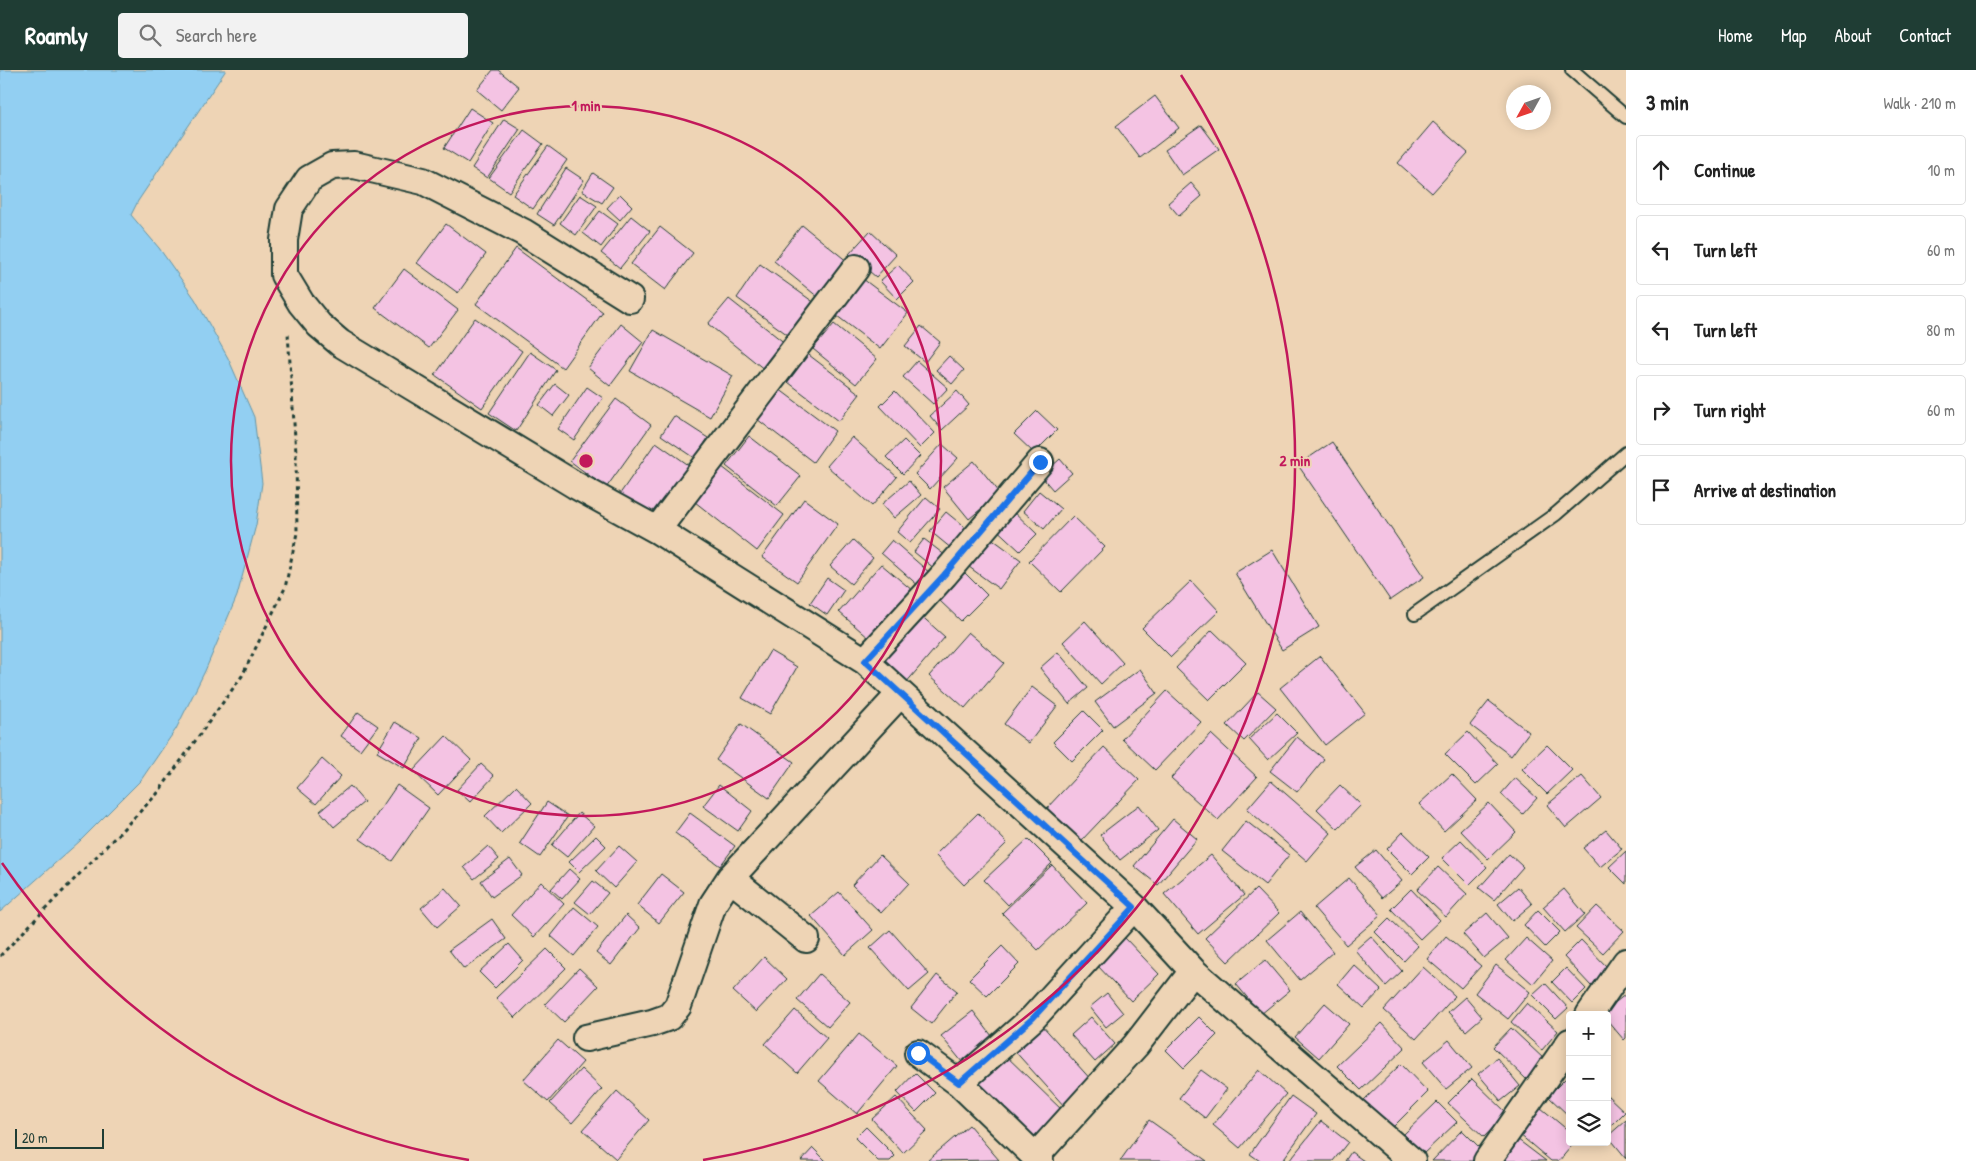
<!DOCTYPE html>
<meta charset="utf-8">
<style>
body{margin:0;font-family:"Patrick Hand",sans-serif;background:#f2f2f2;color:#222}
.controls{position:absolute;right:15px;bottom:15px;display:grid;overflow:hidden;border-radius:5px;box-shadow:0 2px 12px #0003}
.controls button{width:45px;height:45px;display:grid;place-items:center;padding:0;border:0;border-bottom:1px solid #e0e0e0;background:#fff;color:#222;font:25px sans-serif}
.compass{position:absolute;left:1506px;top:15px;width:45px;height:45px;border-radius:50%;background:#fff;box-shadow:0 2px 12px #0003;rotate:230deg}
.scale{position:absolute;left:15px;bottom:12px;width:89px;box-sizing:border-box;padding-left:5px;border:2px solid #1f3d34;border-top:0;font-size:14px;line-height:18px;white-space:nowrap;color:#1f3d34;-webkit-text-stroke:4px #eed4b5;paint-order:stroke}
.stop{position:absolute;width:15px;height:15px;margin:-11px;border:4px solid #1a73e8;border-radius:50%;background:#fff}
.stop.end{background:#1a73e8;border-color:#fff;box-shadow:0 1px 5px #0008}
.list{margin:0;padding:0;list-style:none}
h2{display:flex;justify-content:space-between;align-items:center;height:65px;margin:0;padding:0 20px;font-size:21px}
h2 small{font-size:16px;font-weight:400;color:#767676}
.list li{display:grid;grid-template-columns:32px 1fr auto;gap:15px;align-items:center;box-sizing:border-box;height:70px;margin:0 10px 10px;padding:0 10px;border:1px solid #e0e0e0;border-radius:5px}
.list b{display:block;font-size:19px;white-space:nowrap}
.list em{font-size:16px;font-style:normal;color:#767676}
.icon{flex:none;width:28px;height:28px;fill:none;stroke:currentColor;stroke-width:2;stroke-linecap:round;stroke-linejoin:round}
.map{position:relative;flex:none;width:1626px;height:1091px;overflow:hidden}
header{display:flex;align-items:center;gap:30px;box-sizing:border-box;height:70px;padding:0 25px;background:#1f3d34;color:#fff}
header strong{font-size:24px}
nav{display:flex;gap:28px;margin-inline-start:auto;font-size:18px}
.search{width:350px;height:45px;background:#f2f2f2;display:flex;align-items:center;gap:12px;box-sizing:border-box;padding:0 18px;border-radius:5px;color:#767676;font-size:19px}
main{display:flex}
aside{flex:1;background:#fff}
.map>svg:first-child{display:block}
</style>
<header>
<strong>Roamly</strong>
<div class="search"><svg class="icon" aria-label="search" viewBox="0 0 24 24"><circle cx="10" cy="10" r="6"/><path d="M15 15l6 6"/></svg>Search here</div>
<nav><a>Home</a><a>Map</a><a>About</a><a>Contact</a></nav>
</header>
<main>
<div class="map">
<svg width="1626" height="1091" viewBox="0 0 1626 1091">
<rect width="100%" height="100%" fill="#eed4b5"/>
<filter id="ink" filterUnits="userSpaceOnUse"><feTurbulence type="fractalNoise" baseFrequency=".02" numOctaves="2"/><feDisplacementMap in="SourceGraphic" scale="10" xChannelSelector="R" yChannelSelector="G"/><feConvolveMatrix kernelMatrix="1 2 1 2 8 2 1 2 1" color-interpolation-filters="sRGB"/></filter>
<g filter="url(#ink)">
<path fill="#92cff2" stroke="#6495a6" d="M0 0H226L138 131 131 145 159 178 195 229 228 288 254 347 262 413 256 455 237 526 205 601 176 659 141 710 80 771 0 842Z"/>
<path fill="#f4c3e3" stroke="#1f3d34" d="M493 0H498L519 17 501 40 477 20Z
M1155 26 1179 58 1140 88 1116 56Z
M470 38 493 53 468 93 444 78Z
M504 49 520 59 487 108 472 98Z
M1433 52 1468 83 1432 123 1398 93Z
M1201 55 1219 79 1182 105 1165 80Z
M524 60 543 74 509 122 489 108Z
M548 76 567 90 533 139 513 125Z
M566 98 584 110 554 155 537 144Z
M593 103 613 117 602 133 582 121Z
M1191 113 1202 126 1179 146 1168 133Z
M620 124 632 136 620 150 607 138Z
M580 125 597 136 576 165 560 153Z
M600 141 618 154 601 177 583 163Z
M631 146 650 161 620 198 601 183Z
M446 154 486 184 458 223 417 193Z
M802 155 848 192 819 228 774 191Z
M660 157 693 183 665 220 631 194Z
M870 161 896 185 876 207 849 184Z
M516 178 603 242 563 298 476 234Z
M760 194 819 236 795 270 737 228Z
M898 195 914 212 897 229 880 211Z
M404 199 458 240 429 278 375 238Z
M859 206 908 243 880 279 832 242Z
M729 229 786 274 765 300 708 254Z
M475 248 522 281 482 338 435 305Z
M621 254 643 272 610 316 588 298Z
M834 254 877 289 856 314 813 279Z
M921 256 940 272 925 292 905 276Z
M653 260 733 306 710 347 630 301Z
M530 282 556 300 516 361 489 343Z
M805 282 860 324 839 351 784 309Z
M949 286 964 300 952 314 936 300Z
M917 291 948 318 933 334 903 307Z
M555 314 569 325 553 346 539 335Z
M775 316 835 361 813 392 753 346Z
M587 317 603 328 574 370 558 359Z
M895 321 935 363 920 378 880 336Z
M957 321 969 335 942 360 930 346Z
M616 329 651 355 606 418 570 391Z
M1037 341 1057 360 1034 383 1014 364Z
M674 346 708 368 695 388 661 365Z
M749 366 801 406 777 436 726 396Z
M852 367 897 407 872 436 827 396Z
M904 370 920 386 903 404 886 387Z
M656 372 690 396 652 452 617 428Z
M1332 372 1424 507 1390 530 1298 395Z
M942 374 958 388 930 419 915 404Z
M1060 389 1072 403 1053 420 1041 406Z
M974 391 1000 423 969 449 943 417Z
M717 393 784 445 757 481 690 428Z
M909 411 921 425 894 448 882 434Z
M1039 421 1061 439 1044 459 1023 441Z
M926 427 940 439 910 473 897 462Z
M804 429 838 454 797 512 762 487Z
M1008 436 1037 464 1020 481 991 454Z
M946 442 968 460 952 479 930 461Z
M1073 446 1105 477 1061 522 1029 491Z
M983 462 1021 490 999 519 961 491Z
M924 469 946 486 935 499 914 482Z
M853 470 873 488 851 514 830 496Z
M892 470 931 504 920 517 881 483Z
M1272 480 1319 557 1282 580 1235 503Z
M881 494 919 526 877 575 839 542Z
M965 503 987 525 961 551 939 530Z
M827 508 844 520 827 545 810 533Z
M1191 511 1219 541 1171 587 1142 558Z
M917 542 945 567 905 614 876 589Z
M1085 551 1123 593 1101 614 1063 572Z
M1212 560 1246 593 1209 630 1176 598Z
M968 562 1004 593 965 638 929 606Z
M770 581 797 597 770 644 742 628Z
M1058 582 1088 618 1069 634 1040 598Z
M1320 586 1365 643 1325 675 1280 618Z
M1140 599 1157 623 1113 656 1095 632Z
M1032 617 1057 636 1029 673 1004 654Z
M1167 621 1201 652 1155 700 1122 669Z
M1258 622 1276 638 1244 671 1227 655Z
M1489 631 1529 662 1511 686 1470 655Z
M1084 641 1103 660 1072 691 1053 672Z
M358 642 378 656 360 680 341 666Z
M1277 643 1297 663 1268 690 1249 669Z
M395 652 422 668 404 698 377 682Z
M741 654 794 692 769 728 716 690Z
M1468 662 1498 694 1476 715 1445 684Z
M1211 664 1257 707 1218 750 1171 708Z
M446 666 471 690 438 725 413 701Z
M1297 667 1324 689 1297 722 1270 701Z
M1547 675 1572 700 1547 724 1522 699Z
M1104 677 1139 710 1080 772 1046 739Z
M322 689 341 706 316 734 297 718Z
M481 694 494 706 470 732 457 720Z
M1452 704 1477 730 1444 761 1419 734Z
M1582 706 1601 728 1566 758 1547 735Z
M1515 708 1537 728 1523 744 1501 724Z
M1271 711 1331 763 1307 791 1247 739Z
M397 715 429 738 392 791 360 769Z
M719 715 752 741 738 761 703 736Z
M1340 715 1361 735 1338 759 1317 739Z
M350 716 364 732 334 757 320 741Z
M516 716 532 733 501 763 485 746Z
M547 732 568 746 540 787 520 773Z
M1489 733 1516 762 1488 789 1460 760Z
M1139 735 1158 760 1120 790 1100 765Z
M579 743 594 756 567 787 552 775Z
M690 743 735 776 720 796 675 763Z
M978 743 1007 773 964 815 935 785Z
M1173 749 1197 769 1158 815 1134 796Z
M1246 751 1289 785 1265 815 1222 781Z
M1606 760 1622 779 1600 797 1583 778Z
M1403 762 1429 787 1412 804 1387 779Z
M596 766 606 776 579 802 569 792Z
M1028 769 1052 793 1008 835 984 810Z
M1461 770 1487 797 1469 815 1442 788Z
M488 776 499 789 474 809 464 797Z
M619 776 637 792 614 818 596 801Z
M1376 780 1402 811 1382 828 1355 797Z
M1626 781V814L1609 797Z
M1509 784 1523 797 1494 830 1479 818Z
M880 785 909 813 881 843 852 815Z
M1211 785 1244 825 1198 864 1164 824Z
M510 789 522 805 492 827 481 811Z
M1052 795 1087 833 1038 880 1002 843Z
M1438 797 1467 824 1446 847 1417 820Z
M569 799 580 809 562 829 551 819Z
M661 804 684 822 659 853 637 835Z
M1349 808 1381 845 1346 875 1314 838Z
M593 811 608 823 590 844 575 832Z
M541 812 564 834 534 867 511 845Z
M1518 817 1532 834 1512 851 1498 834Z
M445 818 461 836 437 857 421 838Z
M1256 819 1279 843 1228 892 1205 868Z
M1411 819 1440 850 1420 869 1391 839Z
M1564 819 1585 844 1565 862 1543 837Z
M839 822 873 860 845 885 811 846Z
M1597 836 1624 861 1603 883 1576 858Z
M574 837 598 857 574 886 551 866Z
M1538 840 1560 862 1545 877 1524 855Z
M1300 842 1333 882 1300 910 1267 870Z
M1487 843 1508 868 1484 888 1463 864Z
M626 845 640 858 611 895 596 883Z
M1389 848 1418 876 1404 891 1375 862Z
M492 849 506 869 464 899 449 880Z
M890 860 929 904 909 921 870 878Z
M1371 866 1402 901 1386 916 1355 880Z
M1446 866 1481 896 1461 918 1427 889Z
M1125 868 1159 904 1131 931 1097 895Z
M1526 868 1552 891 1533 914 1506 890Z
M1581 870 1608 898 1591 916 1564 887Z
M509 874 523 890 495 918 479 902Z
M1002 876 1019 894 987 926 969 909Z
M547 879 566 898 515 948 496 928Z
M764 887 787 909 756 942 733 921Z
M1265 890 1290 920 1261 944 1236 914Z
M1354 895 1381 920 1364 938 1338 914Z
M1496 895 1530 922 1508 949 1475 923Z
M1423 897 1455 926 1416 969 1384 940Z
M579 898 598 916 564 952 545 934Z
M1566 898 1586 919 1572 933 1552 912Z
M819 904 850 932 828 957 797 930Z
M937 905 957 921 931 954 911 938Z
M1545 913 1568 938 1556 949 1532 925Z
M1107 923 1123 943 1106 957 1090 937Z
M1626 924V968L1624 970 1607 950V945L1602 943Z
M1465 927 1482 947 1466 961 1448 942Z
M1325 933 1349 954 1319 988 1295 967Z
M1527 933 1558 961 1542 980 1511 952Z
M795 940 827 968 797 1003 765 974Z
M973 941 998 974 967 998 941 966Z
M1091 947 1115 974 1095 992 1071 965Z
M1199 947 1217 965 1184 998 1166 980Z
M1040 953 1093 1012 1065 1037 1012 978Z
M1382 953 1405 978 1361 1020 1337 996Z
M1511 958 1545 990 1526 1009 1493 977Z
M859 964 897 996 857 1044 819 1011Z
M558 970 583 992 548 1032 523 1010Z
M1449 970 1472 998 1446 1019 1423 992Z
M1002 982 1064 1042 1036 1070 975 1010Z
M1497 988 1520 1016 1501 1031 1478 1004Z
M1401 994 1428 1022 1391 1059 1363 1031Z
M581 999 602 1019 572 1053 550 1033Z
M1201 1000 1227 1019 1205 1048 1179 1028Z
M1259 1000 1286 1024 1240 1078 1213 1055Z
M915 1003 935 1023 916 1042 897 1022Z
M1570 1004V1047L1548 1026Z
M1472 1009 1507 1043 1484 1067 1448 1033Z
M617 1021 649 1050 616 1089 583 1060Z
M1607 1025 1625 1042 1607 1060Z
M1291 1026 1316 1044 1282 1091H1260L1250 1084Z
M896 1027 927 1060 903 1083 872 1049Z
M1437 1032 1457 1052 1423 1084 1404 1064Z
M1535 1033 1570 1062V1072H1575L1559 1091H1551L1513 1059Z
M1149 1050 1207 1091H1120Z
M1626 1050V1088L1608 1066Z
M1321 1051 1348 1072 1333 1091H1289Z
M969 1055 999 1090 927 1091Z
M866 1057 895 1086 890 1091H878L855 1068Z
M1462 1060 1485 1083 1477 1091H1432Z
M1513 1066 1546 1091H1494Z
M813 1078 826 1091H801Z
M1351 1082 1364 1091H1345Z"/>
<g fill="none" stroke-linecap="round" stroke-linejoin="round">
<defs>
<path id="lane" d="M1572 0 1626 47
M1415 544 1556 444 1626 383"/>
<path id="street" d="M630 229 523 162 423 111 354 95 332 96 309 109 289 139 284 170V205L301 233 319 255 340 273 575 415 657 460 865 591 1134 837 1193 901 1412 1091
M657 460 856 198
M865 591 944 505 1040 392
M806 869 730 808 900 624
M1589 945 1626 892
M586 968 652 953 669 947 678 936 713 834 730 808
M918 983 959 1013 1040 1091
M959 1013 1033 948 1134 837
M1035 1087 1136 975 1193 901
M1487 1091 1570 972"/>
</defs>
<use href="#lane" stroke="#1f3d34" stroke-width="16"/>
<use href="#street" stroke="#1f3d34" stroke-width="30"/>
<path stroke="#1f3d34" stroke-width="3" stroke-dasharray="4 4" stroke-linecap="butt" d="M0 886 157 724 242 606 285 518 297 463 296 383 288 263"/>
<use href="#lane" stroke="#eed4b5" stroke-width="12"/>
<use href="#street" stroke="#eed4b5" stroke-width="26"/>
</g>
</g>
<g fill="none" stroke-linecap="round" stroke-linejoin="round" filter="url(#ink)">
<path stroke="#1a73e8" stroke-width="6" d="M918 983 959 1013 1033 948 1134 837 865 591 944 505 1040 392"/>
</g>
<g fill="none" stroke="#c2185b" stroke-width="2.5">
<circle cx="586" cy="391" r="355"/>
<path d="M469 1090A709 709 0 0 1 2 793M1181 5A709 709 0 0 1 703 1090"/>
</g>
<circle cx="586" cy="391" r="8" fill="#c2185b" stroke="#eed4b5" stroke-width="2.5"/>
<g font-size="15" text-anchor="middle" font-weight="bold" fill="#c2185b" stroke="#eed4b5" stroke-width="4" stroke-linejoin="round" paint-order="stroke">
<text x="586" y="41">1 min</text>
<text x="1295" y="396">2 min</text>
</g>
</svg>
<div class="controls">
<button>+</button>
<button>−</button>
<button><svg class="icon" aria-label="layers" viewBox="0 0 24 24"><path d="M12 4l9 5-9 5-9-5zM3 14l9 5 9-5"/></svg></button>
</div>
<svg class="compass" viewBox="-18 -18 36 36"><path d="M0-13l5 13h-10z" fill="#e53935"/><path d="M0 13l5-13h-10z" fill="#767676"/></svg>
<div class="scale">20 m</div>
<div class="stop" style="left:918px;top:983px"></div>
<div class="stop end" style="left:1040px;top:392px"></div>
</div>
<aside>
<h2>3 min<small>Walk · 210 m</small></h2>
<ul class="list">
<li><svg class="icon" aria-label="ahead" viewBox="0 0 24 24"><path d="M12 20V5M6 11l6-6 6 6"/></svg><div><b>Continue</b></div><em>10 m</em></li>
<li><svg class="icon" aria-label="left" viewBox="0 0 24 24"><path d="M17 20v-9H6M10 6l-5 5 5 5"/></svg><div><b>Turn left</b></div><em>60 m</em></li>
<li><svg class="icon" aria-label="left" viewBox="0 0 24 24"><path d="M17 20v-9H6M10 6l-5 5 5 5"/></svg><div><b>Turn left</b></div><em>80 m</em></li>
<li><svg class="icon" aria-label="right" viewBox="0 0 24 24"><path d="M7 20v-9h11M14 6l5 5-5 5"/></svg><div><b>Turn right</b></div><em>60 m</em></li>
<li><svg class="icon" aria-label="arrive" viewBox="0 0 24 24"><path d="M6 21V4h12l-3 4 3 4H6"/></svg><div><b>Arrive at destination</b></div></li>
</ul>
</aside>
</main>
